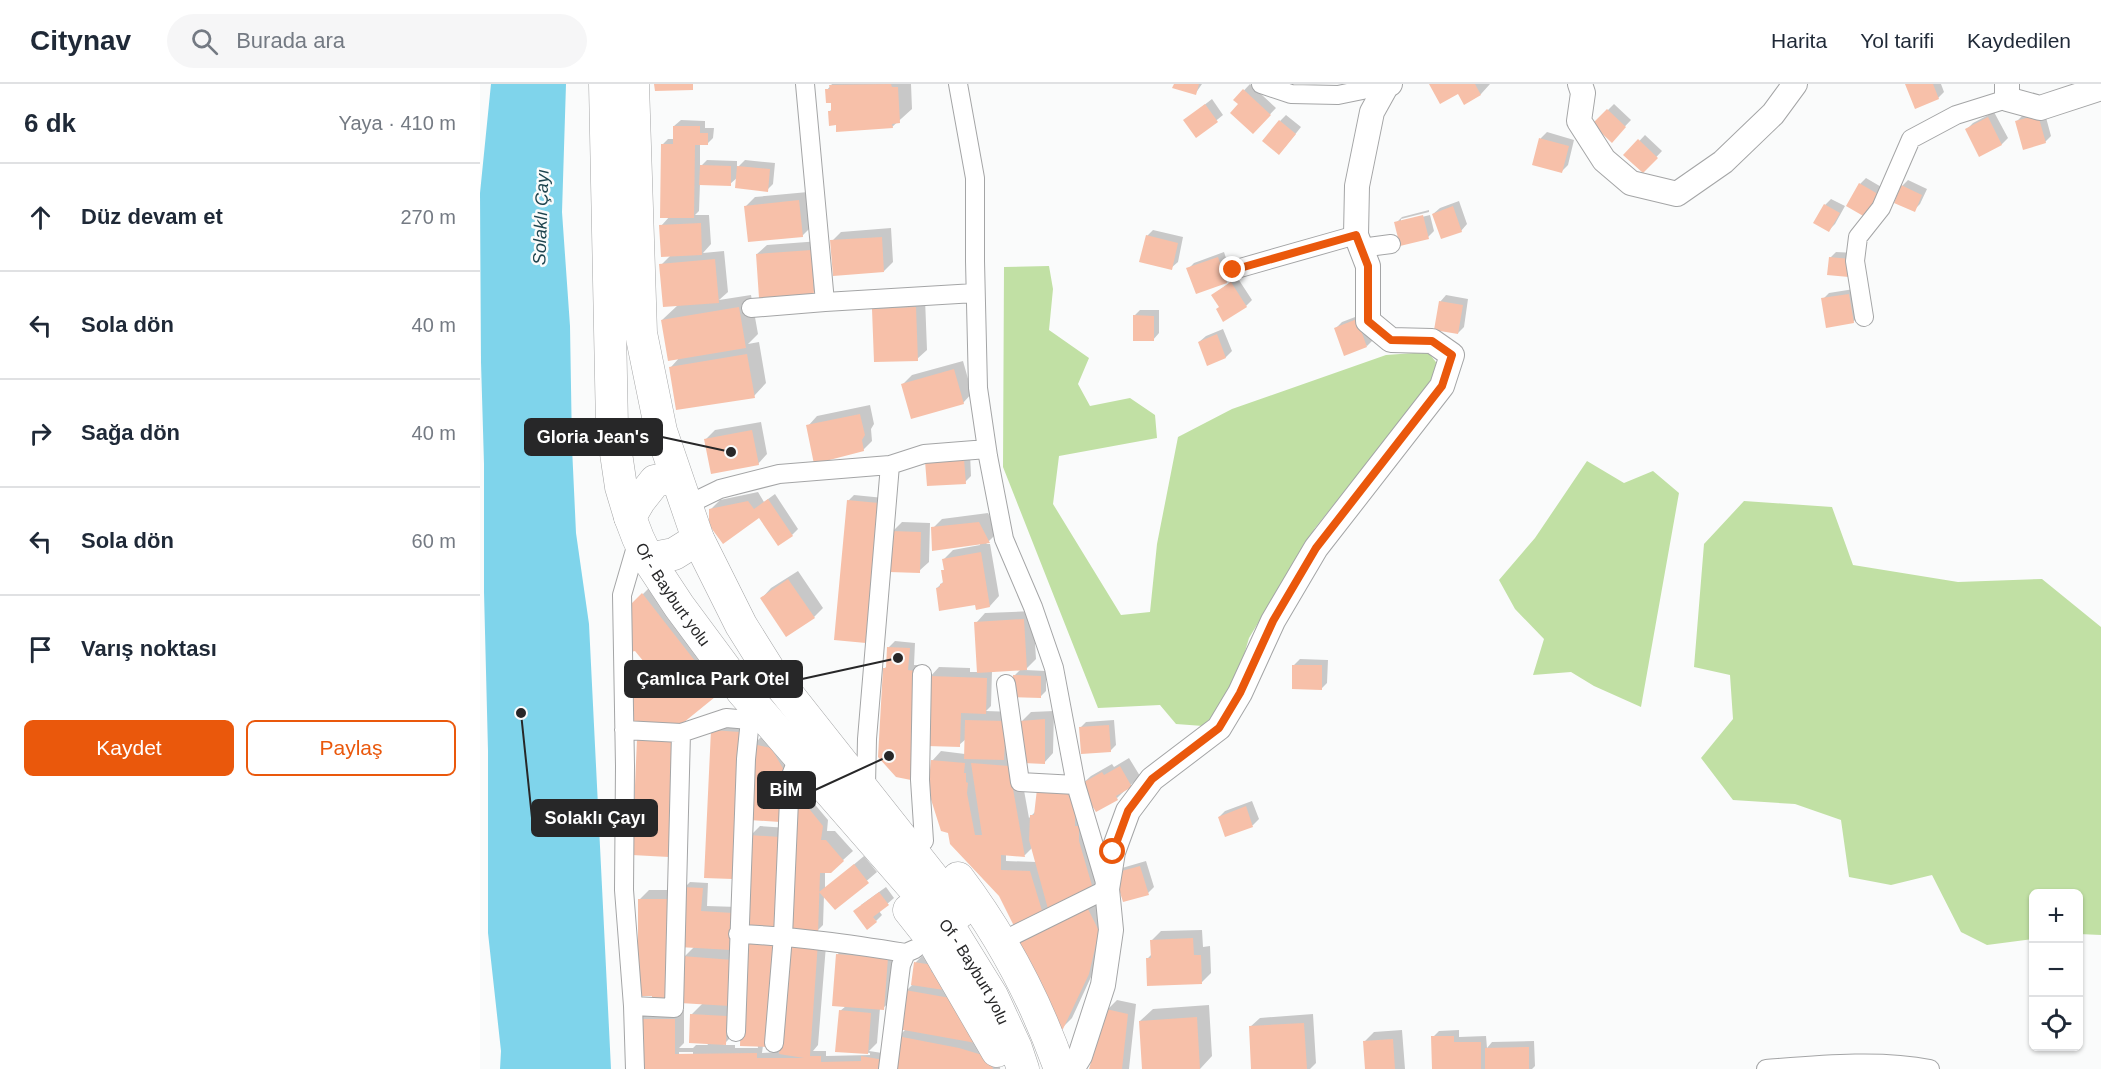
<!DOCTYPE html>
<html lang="tr">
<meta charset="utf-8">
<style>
body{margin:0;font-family:Helvetica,sans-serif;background:#f6f6f7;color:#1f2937}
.controls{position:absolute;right:18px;bottom:18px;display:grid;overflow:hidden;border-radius:9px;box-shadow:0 2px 4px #0004}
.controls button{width:54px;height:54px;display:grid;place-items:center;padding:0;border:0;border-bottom:2px solid #e0e1e3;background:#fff;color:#1f2937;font:30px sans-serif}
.stop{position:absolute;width:18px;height:18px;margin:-14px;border:4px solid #ea580c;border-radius:50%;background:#fff}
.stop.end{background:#ea580c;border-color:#fff;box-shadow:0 2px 6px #0008}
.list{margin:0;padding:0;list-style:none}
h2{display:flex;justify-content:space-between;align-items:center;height:78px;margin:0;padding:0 24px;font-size:26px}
h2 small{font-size:20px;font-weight:400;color:#747a83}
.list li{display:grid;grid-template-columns:39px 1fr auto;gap:18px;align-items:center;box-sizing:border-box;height:108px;padding:0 24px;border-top:2px solid #e0e1e3}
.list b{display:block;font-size:22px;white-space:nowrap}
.list em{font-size:20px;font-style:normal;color:#747a83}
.actions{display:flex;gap:12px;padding:18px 24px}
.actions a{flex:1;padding:14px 0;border:2px solid #ea580c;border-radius:9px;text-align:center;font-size:21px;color:#ea580c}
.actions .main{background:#ea580c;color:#fff}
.icon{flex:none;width:33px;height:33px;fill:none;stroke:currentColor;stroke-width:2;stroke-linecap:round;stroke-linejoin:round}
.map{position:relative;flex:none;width:1621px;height:985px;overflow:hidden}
header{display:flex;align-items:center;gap:36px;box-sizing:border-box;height:84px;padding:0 30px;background:#fff;border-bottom:2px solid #e0e1e3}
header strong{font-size:28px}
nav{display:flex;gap:33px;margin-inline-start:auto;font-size:21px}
.search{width:420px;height:54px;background:#f6f6f7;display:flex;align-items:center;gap:15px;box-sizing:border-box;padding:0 21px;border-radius:33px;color:#747a83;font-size:22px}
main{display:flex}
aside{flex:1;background:#fff}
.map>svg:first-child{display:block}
</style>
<header>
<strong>Citynav</strong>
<div class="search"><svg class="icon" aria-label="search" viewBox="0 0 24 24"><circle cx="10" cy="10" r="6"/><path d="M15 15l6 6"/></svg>Burada ara</div>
<nav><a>Harita</a><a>Yol tarifi</a><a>Kaydedilen</a></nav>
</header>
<main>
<aside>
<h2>6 dk<small>Yaya · 410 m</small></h2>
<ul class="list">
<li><svg class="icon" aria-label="ahead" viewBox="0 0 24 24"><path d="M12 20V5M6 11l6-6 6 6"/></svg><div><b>Düz devam et</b></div><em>270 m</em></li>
<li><svg class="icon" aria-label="left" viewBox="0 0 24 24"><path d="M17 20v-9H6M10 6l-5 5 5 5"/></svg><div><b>Sola dön</b></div><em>40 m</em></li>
<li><svg class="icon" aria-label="right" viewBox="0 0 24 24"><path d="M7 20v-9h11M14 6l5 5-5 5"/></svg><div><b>Sağa dön</b></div><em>40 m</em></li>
<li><svg class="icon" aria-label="left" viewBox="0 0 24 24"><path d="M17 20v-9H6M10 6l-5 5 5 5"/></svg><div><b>Sola dön</b></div><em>60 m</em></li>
<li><svg class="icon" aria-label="arrive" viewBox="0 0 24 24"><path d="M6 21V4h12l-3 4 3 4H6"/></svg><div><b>Varış noktası</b></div></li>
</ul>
<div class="actions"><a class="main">Kaydet</a><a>Paylaş</a></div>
</aside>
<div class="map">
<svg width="1621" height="985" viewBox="0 0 1621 985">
<rect width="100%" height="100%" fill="#fafbfb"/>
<path fill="#c1e0a4" d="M569 182 573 205 569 246 609 274 598 300 610 322 650 314 675 331 677 354 579 372 573 420 641 531 670 528 677 460 698 353 752 325 906 271 948 268 959 282 946 306 835 444 769 554 752 611 723 642 696 640 680 621 618 624 523 383 524 183Z
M1107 377 1144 399 1173 387 1199 409 1161 623 1114 602 1091 588 1053 591 1064 555 1035 525 1019 496 1055 454Z
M1264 417 1352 423 1373 481 1478 498 1562 495 1621 543V851L1599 850 1598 810H1554L1553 855 1507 861 1481 848 1452 791 1411 801 1369 793 1361 736 1315 720 1253 716 1221 674 1253 635 1250 591 1214 583 1224 460Z"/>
<path fill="#7fd4eb" d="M11 0H86L82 128 90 242 92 363 96 449 109 540 131 985H20L21 967 8 849V667L4 508V380L1 278 0 109Z"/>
<path fill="#0003" fill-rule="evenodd" d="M352 0H431L432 25 412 43 357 40 349 28 353 24 352 17 347 6Z
M695 0H722L715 10Z
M770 0 796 24 779 42 755 16Z
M952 0H1010L1001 10 985 19 979 8Z
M1427 0H1461L1464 8 1458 14Z
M732 15 743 31 717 52 705 36Z
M1134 20 1151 36 1131 57 1114 40Z
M1564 26 1571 52 1565 58 1536 38 1542 32Z
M1514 28 1528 54 1522 60 1500 71 1487 45 1493 39Z
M806 31 821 43 805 63 800 37Z
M201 36 225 37V44H234L233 54 227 60 220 59V83L227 76 257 77V84L265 76 295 79 293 100 287 106 258 93 250 100 220 99 219 127 215 131H229L231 160 223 169 244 167 248 208 239 216 271 211 278 250 268 260 279 258 286 299 274 312 191 283 200 273 182 236 198 221 181 181 191 171 181 142 190 132 182 61 188 55H194V42Z
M1067 48 1094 56 1088 81 1082 87 1054 79 1061 54Z
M1165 51 1182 67 1163 87 1146 71Z
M1386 94 1403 104 1390 125 1380 100Z
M1428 96 1447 105 1440 120 1434 126 1422 102Z
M328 108 332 142 322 152 266 122 275 113Z
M1351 115 1365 122 1355 140 1349 146 1345 121Z
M979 117 987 140 981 147 953 130 960 124Z
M949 126V128L921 135V138L950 131 954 147 948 153 916 139 922 133Z
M411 144 413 178 404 187 352 157 361 148Z
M673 146 703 153 698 178 691 184 667 152Z
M340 157 343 199 333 208 277 170 287 161Z
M744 168 752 192 746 198 708 185 714 179Z
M1356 168 1376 169 1375 185 1350 174Z
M757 193 772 216 766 222 733 211Z
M1374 205 1379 232 1373 238 1343 215 1349 209Z
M966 211 988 215 984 243 978 249 960 218Z
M445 214 447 266 437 275 393 225 402 216Z
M660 226H679V249L673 256 654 232Z
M883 230 893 256 887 262 856 244 862 238Z
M743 245 752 267 746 273 728 280 719 258 726 252Z
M483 277 492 309 483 319 423 300 432 291Z
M390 321 394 340 391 345 392 357 383 366 328 342 337 332Z
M281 338 287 370 278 380 226 355 235 346Z
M490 369 491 392 485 398 448 401Z
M278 408 284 418 295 410 318 445 312 451 280 431 230 426 240 416Z
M374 411 404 414 391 552 385 558 368 417Z
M508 429 518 448 506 460H510L519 512 510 522 496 519 457 504 464 497V475L473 466 500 461V459L451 446 462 435Z
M422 438 450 439 449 478 439 487 412 448Z
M318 487 343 524 334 533 282 514 291 504Z
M172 501 248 599 214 628 154 602 160 596H184V603L194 602 179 583 151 522Z
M553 527 556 575 545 586 566 587V607L560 613 534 592 541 585 512 587 511 622 506 627 534 628 533 665 526 672 538 673 549 734 556 727 593 702 622 794 612 804 534 840 452 677 461 667 485 670 486 655 479 661 450 593 459 583 490 584V588H499L496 539 505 529ZM553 763 557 778 526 777V771H545Z
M415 557 435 559 434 581H441L440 600 404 585 408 581 409 563Z
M820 575 848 576 847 599 841 605 814 581Z
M574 627 573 669 564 679 542 637 551 628Z
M634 636 636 661 630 667 600 644 606 638Z
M238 641 265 642 258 788 232 647Z
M283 651 312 676 310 709 274 660Z
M649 674 660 692 637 714 601 701 611 692 632 680 634 683Z
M321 704 348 736 347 747H355L373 767 363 776 345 787V805L384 772 397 788 355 824 344 811 343 841 336 848 347 849 338 961 333 967H346V972L390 971V969L357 966 360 927 366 922 357 871 366 861 416 865 413 915 403 924H400L397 959 389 967 409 970 407 985H160V935L169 926H204V959L199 964H213L216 961H228L211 931 223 919 204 873 215 862 204 804 210 798 228 799 227 822 258 823 256 858 249 866 261 867 255 915 248 922 255 923 254 950 243 961H255V964H278L265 857 298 851 282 969 300 968 316 710ZM199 968H213V971H199Z
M772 717 779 735 773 741 746 751 739 733 745 727Z
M280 742 308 744 301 840 270 752Z
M666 777 674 803 668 809 636 790 642 784Z
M406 803 414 814 399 827 402 831 396 837 381 821Z
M169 806H198V852L160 815Z
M619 809 631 833 617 880 592 934 582 944 553 892Z
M722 846 723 863 730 862 731 889 722 898 667 875 672 870 671 857 681 847Z
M442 872 458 875 522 973 520 985H412L418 953 426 945V907L432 901 436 878Z
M637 916 656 920 649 985H611L627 926Z
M729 921 732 972 720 985H663L660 937 673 925Z
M833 930 836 979 830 985H773L770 943 780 934Z
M922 946 925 985H887L885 957 894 948Z
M979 946V953L1006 952 1007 964 1012 958 1054 957 1055 982 1052 985H953V953L959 947Z"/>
<path fill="#f7c0a9" d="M174 0H213V6L175 7Z
M411 0 412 3H418L420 39 412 40 413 44 356 48V41L349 42 348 27H351V19H346L345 5H350L349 1Z
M694 0H719L716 11 692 4Z
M949 0H995L1001 11 984 21 978 10 960 20Z
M1425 0H1453L1459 15 1435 25Z
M763 5 791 31 773 50 750 29 758 20 753 16Z
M725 20 738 38 716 54 703 36Z
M1127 25 1146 43 1132 59 1112 40Z
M1558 31 1566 59 1543 66 1535 37Z
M1508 33 1522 61 1499 73 1485 45Z
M799 36 816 50 799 71 782 57Z
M193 42H220V49H228V61H215L214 134H180L181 60H193Z
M1059 54 1089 62 1082 89 1052 81Z
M1158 55 1178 74 1163 89 1143 71Z
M220 81 251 82V102L219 101Z
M257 82 290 85 288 108 255 104Z
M1379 99 1398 110 1385 133 1366 122Z
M1421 101 1442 111 1435 128 1414 119Z
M319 116 323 153 268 158 264 122Z
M1344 120 1360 129 1349 148 1333 139Z
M973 122 982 148 961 155 952 130Z
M943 131 949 155 920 162 914 138Z
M221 139 222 171 181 173 179 141Z
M666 151 698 159 692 186 659 178Z
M402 153 404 188 353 192 350 156Z
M331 166 334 210 279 214 276 170Z
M738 173 747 199 716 210 706 184Z
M1349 173 1371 175 1369 193 1347 191Z
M235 175 239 219 183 223 179 180Z
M751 198 767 223 743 238 736 225 739 223 731 211Z
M1369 210 1374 239 1346 244 1341 214Z
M959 217 983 221 978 250 954 246Z
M259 223 266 264 188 277 181 236Z
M436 223 438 277 394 278 392 225Z
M653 231 674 232V257H653Z
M877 235 887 263 864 272 854 244Z
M737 250 746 274 727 282 718 258Z
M267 270 275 314 196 326 189 283Z
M474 285 484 320 431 335 421 300Z
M380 330 385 351 382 356 384 367 334 380 326 341Z
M272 346 279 381 231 390 224 355Z
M484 375 486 400 447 402 445 377Z
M288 415 313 452 298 462 279 434 243 460 229 441V425L268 417 274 425Z
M367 416 399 419 386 559 354 556Z
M499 438 510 459 452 467 451 443Z
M411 447 441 448 440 489 409 488Z
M501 468 510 523 496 526 495 521 459 527 456 504 460 503V500L463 499 461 486H464L462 475Z
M308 495 335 534 306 553 280 514Z
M162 509 240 609 203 639H153V602L179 601V608L196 607 178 585 173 589 155 567 151 568 149 522Z
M544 535 547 586 497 589 494 538Z
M407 563 430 564 428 586 436 587 431 696 416 693 398 673 403 584H406Z
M812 581H842V606L812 605Z
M533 591 561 592V614L532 613Z
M449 592 507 594 506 630 481 629 480 663 447 662Z
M565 635V680L543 679 540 637Z
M485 636 526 637 524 676 484 675Z
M629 641 631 668 601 670 599 643Z
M231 646 260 648 253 795 224 794Z
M157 655 194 656 189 773 152 771Z
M273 660 291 664 304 686 300 738 269 736Z
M451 676 485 679 484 689H486V698L488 699 487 709 495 751H502L491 679 529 682 545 773 521 771V786L550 787 563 830 534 842 519 812 470 760 468 749 461 747 448 706Z
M640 682 652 703 636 712 638 716 616 728 599 701 622 688 624 691Z
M557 705 587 708 595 724V742H599V757L613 805 568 825 549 756 550 731H554Z
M318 711 343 742 341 756H346L364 777 351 789H340L338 849 310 848Z
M766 722 773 743 745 753 738 733Z
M269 751 300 753 295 848 264 846Z
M374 780 389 799 355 826 339 808Z
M660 782 669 811 643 818 634 789Z
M202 803 223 804 221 827 253 829 251 866 199 863Z
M399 808 409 821 393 833 397 838 387 846 373 827Z
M158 815H190V918H172V912H158Z
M606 821 619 847 609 890 583 945 577 947 535 856Z
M713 854 714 871H721L722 900 667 902 666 874H671L670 856Z
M263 856 293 857 289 963 260 962Z
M307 856 338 858 330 972H341V978L381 977V972L404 976 402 985H159L158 935H195V970L277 969V974H324L299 970Z
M356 870 408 874 404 926 352 922Z
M202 872 253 876 250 922 200 919Z
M434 878 453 881 451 888 466 890 464 906 431 901Z
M425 906 476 915 496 959 418 945Z
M626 925 648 930 642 985H609Z
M359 926 391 929 388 970 355 968Z
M210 930 247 932 246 961 209 959Z
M717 933 720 985H662L659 937Z
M824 939 827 985H771L769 942Z
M417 952 479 964 509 973 513 985H411Z
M951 952H974V958H1001V985H952Z
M913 955 915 985H885L883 957Z
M1049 963V985H1005V964Z"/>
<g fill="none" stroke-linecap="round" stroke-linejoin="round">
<defs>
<path id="street" d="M325 0 345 218 495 209
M478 0 495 94V177L498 304 508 372 524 455 553 523 574 584 596 701 627 805 520 858
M781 0 811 10 858 11 907 1
M881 164 911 160
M753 186 876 151
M271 224 345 218
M1384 233 1375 177 1378 153 1401 124 1431 55 1476 31 1527 15
M205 422 240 405 299 390 410 381 444 370 507 365
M442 590 440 696 444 757
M526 600 540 698 596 701
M144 646 201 649
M386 701 387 655 410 381
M258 850C315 852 370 860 426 869
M153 922 194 924 201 649 246 634 270 636
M256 948 266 675 270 636 278 629
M294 959 303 852 310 694 319 671
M155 985 153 922 144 806 145 682 142 511 158 456
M408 985 421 881 426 869 435 865
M1286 985C1338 981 1399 975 1450 985"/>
<path id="secondary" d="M1100 0 1103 9 1099 37 1124 76 1151 99 1197 110 1243 78 1293 30 1315 0
M1527 0V15L1560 24 1621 4
M592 985 600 972 623 901 631 846 627 805 633 768 648 727 672 695 739 644 760 609 793 537 836 464 962 302 972 271 952 257 911 256 888 237V182L876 151 877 102 892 28 907 1 910 0"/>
<g id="highway">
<path id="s1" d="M125 0 132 342 141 403 150 433 158 454 168 475 199 522 262 607 473 849 512 912 536 964 543 985"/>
<path d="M153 0 161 249 181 347 218 455 261 541 291 589 480 828"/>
<path d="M150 433 160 416 175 397 195 393"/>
<path d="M168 475 194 470 218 455"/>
<path d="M478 794C521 851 556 917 580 985"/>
<path d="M429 826 452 855 517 967"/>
</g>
</defs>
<use href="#street" stroke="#a4a5a6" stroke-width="20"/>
<use href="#secondary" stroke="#a4a5a6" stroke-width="26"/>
<use href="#highway" stroke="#a4a5a6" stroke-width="33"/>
<use href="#street" stroke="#fff" stroke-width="18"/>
<use href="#secondary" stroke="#fff" stroke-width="24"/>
<use href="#highway" stroke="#fff" stroke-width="32"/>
</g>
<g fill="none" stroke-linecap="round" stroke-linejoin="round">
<path stroke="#ea580c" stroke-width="8" d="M633 768 648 727 672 695 739 644 760 609 793 537 836 464 962 302 972 271 952 257 911 256 888 237V182L876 151 753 186"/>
</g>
<g text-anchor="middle" stroke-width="5" stroke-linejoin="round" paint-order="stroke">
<g font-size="16" fill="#272728" stroke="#fafbfb">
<text dy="6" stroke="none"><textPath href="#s1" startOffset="524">Of - Bayburt yolu</textPath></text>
<text dy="6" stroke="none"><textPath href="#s1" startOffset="1008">Of - Bayburt yolu</textPath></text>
</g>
<g font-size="18" font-style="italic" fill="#1e454f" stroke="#fafbfb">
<text transform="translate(61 133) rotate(-88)" y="6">Solaklı Çayı</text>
</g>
</g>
<path fill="none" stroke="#272728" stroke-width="2" d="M251 368L182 353M418 574L322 595M409 672L335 706M41 629L52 734"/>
<g fill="#272728" stroke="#fafbfb" stroke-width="2">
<circle cx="251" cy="368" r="6"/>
<circle cx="418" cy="574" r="6"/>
<circle cx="409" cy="672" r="6"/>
<circle cx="41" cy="629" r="6"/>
</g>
<g fill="#272728" stroke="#272728" stroke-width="2">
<rect x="45" y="335" width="137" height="36" rx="6"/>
<rect x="145" y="577" width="177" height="36" rx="6"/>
<rect x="278" y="688" width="57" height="36" rx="6"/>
<rect x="52" y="716" width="125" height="36" rx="6"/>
</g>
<g font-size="18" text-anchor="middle" font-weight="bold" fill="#fff">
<text x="113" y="359">Gloria Jean's</text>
<text x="233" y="601">Çamlıca Park Otel</text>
<text x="306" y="712">BİM</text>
<text x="115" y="740">Solaklı Çayı</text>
</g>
</svg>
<div class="controls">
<button>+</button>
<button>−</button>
<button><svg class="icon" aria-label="locate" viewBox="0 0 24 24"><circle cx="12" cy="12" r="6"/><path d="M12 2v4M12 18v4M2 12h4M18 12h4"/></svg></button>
</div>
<div class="stop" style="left:633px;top:768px"></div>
<div class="stop end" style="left:753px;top:186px"></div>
</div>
</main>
